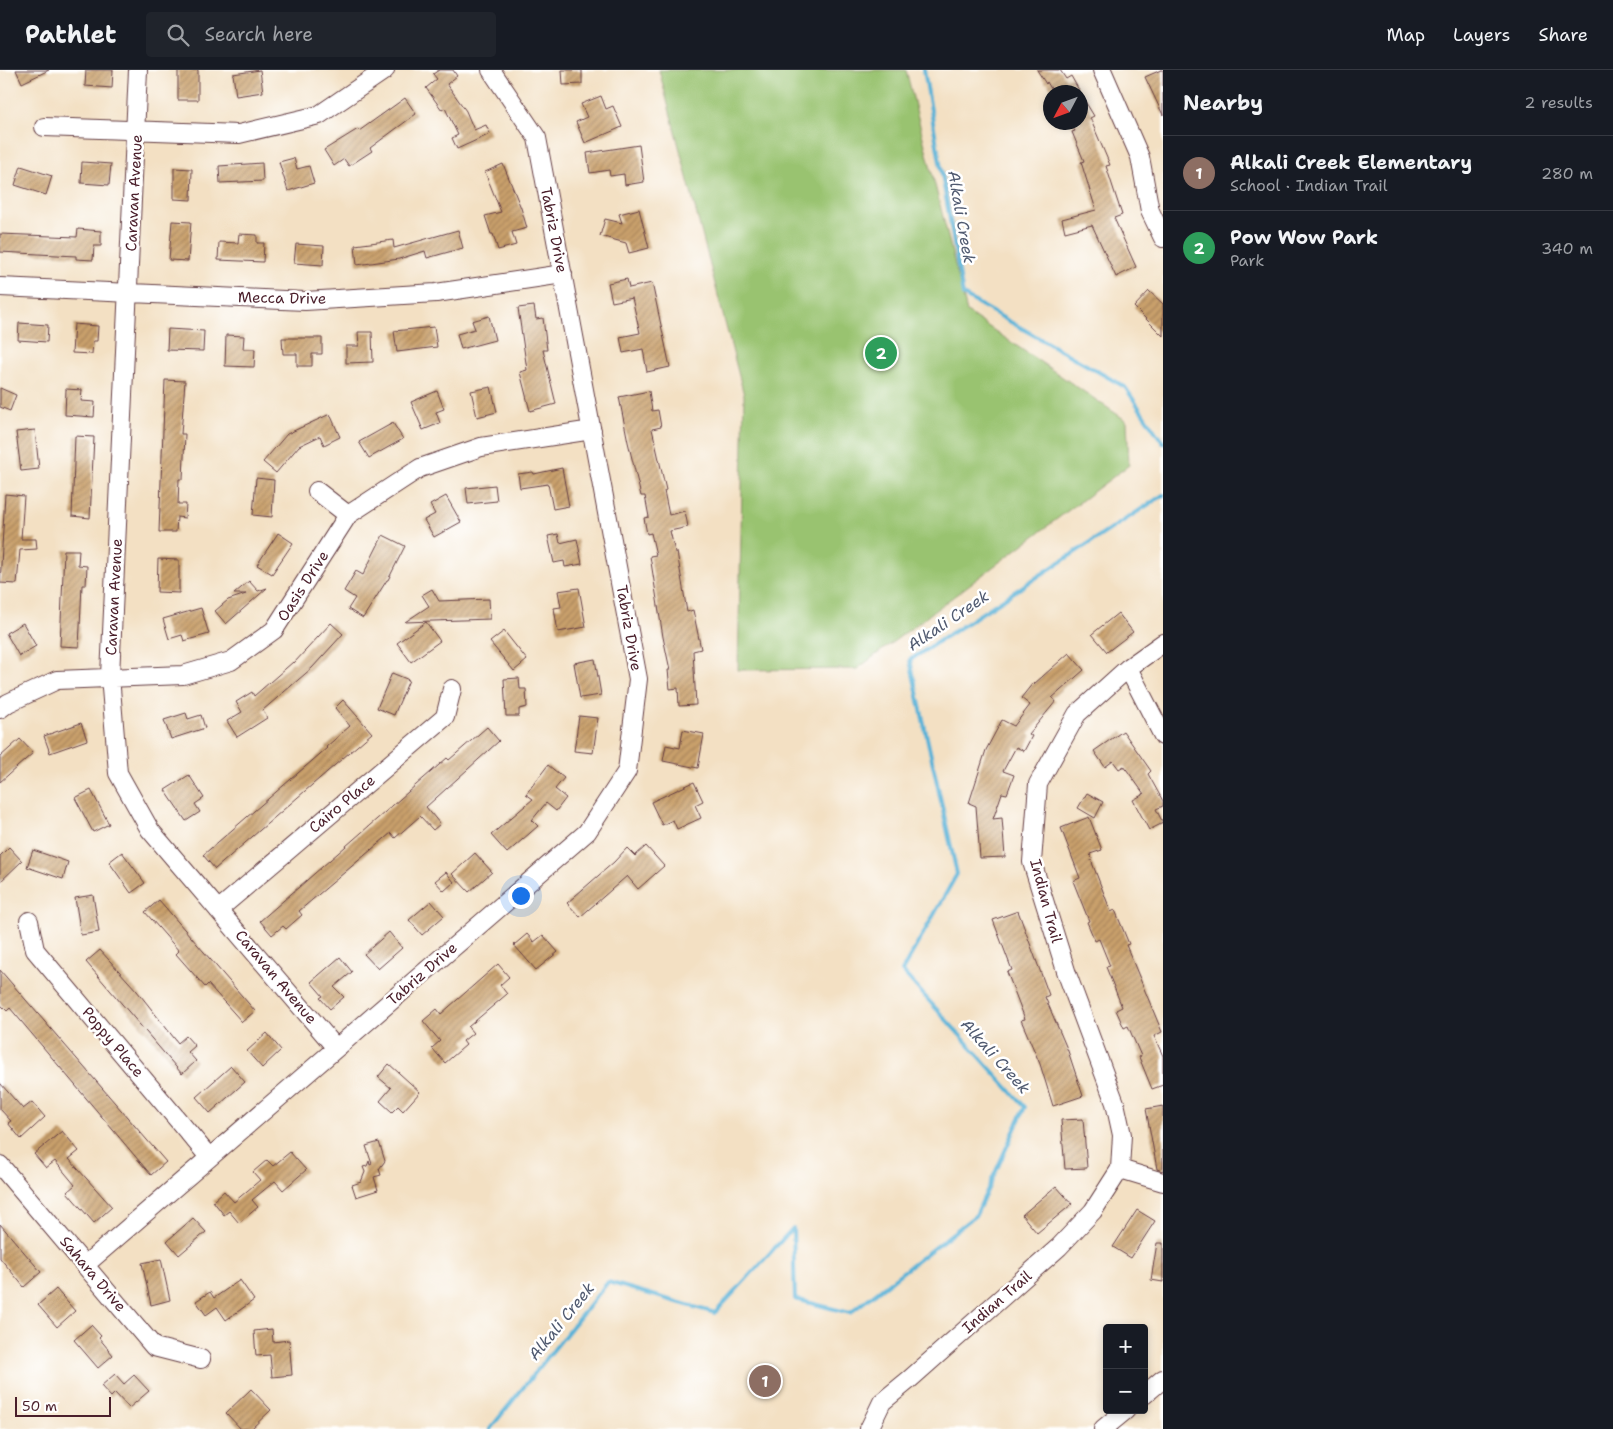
<!DOCTYPE html>
<meta charset="utf-8">
<style>
body{margin:0;font-family:"Shantell Sans",sans-serif;background:#20242c;color:#f1f3f6}
.controls{position:absolute;right:15px;bottom:15px;display:grid;overflow:hidden;border-radius:5px;box-shadow:0 2px 8px #0003}
.controls button{width:45px;height:45px;display:grid;place-items:center;padding:0;border:0;border-bottom:1px solid #363941;background:#171b24;color:#f1f3f6;font:25px sans-serif}
.compass{position:absolute;left:1043px;top:15px;width:45px;height:45px;border-radius:50%;background:#171b24;box-shadow:0 2px 8px #0003;rotate:229deg}
.scale{position:absolute;left:15px;bottom:12px;width:96px;box-sizing:border-box;padding-left:5px;border:2px solid #4a1f2b;border-top:0;font-size:14px;line-height:18px;white-space:nowrap;color:#4a1f2b;-webkit-text-stroke:4px #fff;paint-order:stroke}
.you{position:absolute;left:520px;top:825px;width:18px;height:18px;margin:-12px;border:4px solid #fff;border-radius:50%;background:#1a73e8;box-shadow:0 0 0 8px #1a73e833}
.badge{display:grid;place-items:center;width:32px;height:32px;border-radius:50%;background:#1a73e8;color:#fff;font-size:16px;font-weight:700}
.pin{position:absolute;translate:-50% -50%;border:2px solid #fff;box-shadow:0 1px 5px #0006}
.list{margin:0;padding:0;list-style:none}
h2{display:flex;justify-content:space-between;align-items:center;height:65px;margin:0;padding:0 20px;font-size:21px}
h2 small{font-size:16px;font-weight:400;color:#9ea1a6}
.list li{display:grid;grid-template-columns:32px 1fr auto;gap:15px;align-items:center;box-sizing:border-box;height:75px;padding:0 20px;border-top:1px solid #363941}
.list b{display:block;font-size:19px;white-space:nowrap}
.list p{margin:0;font-size:16px;white-space:nowrap;color:#9ea1a6}
.list em{font-size:16px;font-style:normal;color:#9ea1a6}
.icon{flex:none;width:28px;height:28px;fill:none;stroke:currentColor;stroke-width:2;stroke-linecap:round;stroke-linejoin:round}
.map{position:relative;flex:none;width:1163px;height:1359px;overflow:hidden}
header{display:flex;align-items:center;gap:30px;box-sizing:border-box;height:70px;padding:0 25px;background:#171b24;border-bottom:1px solid #363941}
header strong{font-size:24px}
nav{display:flex;gap:28px;margin-inline-start:auto;font-size:18px}
.search{width:350px;height:45px;background:#20242c;display:flex;align-items:center;gap:12px;box-sizing:border-box;padding:0 18px;border-radius:5px;color:#9ea1a6;font-size:19px}
main{display:flex}
aside{flex:1;background:#171b24}
.map>svg:first-child{display:block}
</style>
<header>
<strong>Pathlet</strong>
<div class="search"><svg class="icon" aria-label="search" viewBox="0 0 24 24"><circle cx="10" cy="10" r="6"/><path d="M15 15l6 6"/></svg>Search here</div>
<nav><a>Map</a><a>Layers</a><a>Share</a></nav>
</header>
<main>
<div class="map">
<svg width="1163" height="1359" viewBox="0 0 1163 1359">
<defs>
<pattern id="building-hatch" width="6" height="6" patternUnits="userSpaceOnUse" patternTransform="scale(1.25)"><rect width="6" height="6" fill="#c9a06c"/><path d="M-1 1l2-2M0 6l6-6M5 7l2-2" fill="none" stroke="#a58259"/></pattern>
</defs>
<rect width="100%" height="100%" fill="#fff"/>
<filter id="ink" filterUnits="userSpaceOnUse"><feTurbulence type="fractalNoise" baseFrequency=".02" numOctaves="2"/><feDisplacementMap in="SourceGraphic" scale="10" xChannelSelector="R" yChannelSelector="G"/><feConvolveMatrix kernelMatrix="1 2 1 2 8 2 1 2 1" color-interpolation-filters="sRGB"/></filter>
<filter id="wash" filterUnits="userSpaceOnUse"><feTurbulence type="fractalNoise" baseFrequency=".0096" numOctaves="4" result="noise"/><feDisplacementMap in="SourceGraphic" scale="20" xChannelSelector="R" yChannelSelector="G"/><feGaussianBlur stdDeviation="1.12" result="paint"/><feColorMatrix in="noise" values="0 0 0 0 0 0 0 0 0 0 0 0 0 0 0 0 0 1.4 0 .05"/><feComposite in="paint" operator="in"/></filter>
<g filter="url(#wash)">
<rect width="100%" height="100%" fill="#f3e0c3"/>
<path fill="#99c370" stroke="#72714e" d="M659 0H906L967 242 1127 351 1129 395 857 599 738 600 744 325Z"/>
<g fill="none" stroke-linecap="round" stroke-linejoin="round">
<path stroke="#5ab2d7" stroke-width="4" d="M924 0 963 225 1125 317 1163 373
M490 1359 608 1212 715 1243 793 1158 795 1229 850 1243 976 1145 1025 1037 902 901 957 804 910 590 1163 425"/>
</g>
<g id="blocks">
<path fill="url(#building-hatch)" d="M16 0H49L22 13Z
M86 0H113L112 18 85 16Z
M178 0H198V30H178Z
M260 0 263 22 236 26 233 4Z
M439 0H453L457 6 447 14 466 41 474 60 486 55 490 64 457 79 452 68 458 65 445 38 442 40 426 18 437 9 433 4Z
M562 0H582V14L563 15Z
M1037 0H1060L1066 9 1071 6 1080 22H1053L1047 12 1046 14Z
M1161 0H1163V45L1145 7Z
M1080 23 1094 46 1090 48 1110 95 1106 96 1122 145 1114 148 1136 197 1116 207 1092 155 1065 162 1062 149 1096 140 1081 92 1084 91 1072 62 1075 61 1070 52H1080Z
M601 26 606 39 613 36 622 57 585 73 576 52 587 47 581 34Z
M405 28 416 44 370 78 372 81 349 96 344 89 334 96 324 80 358 59 359 61Z
M639 75 644 112 625 115 624 104 610 106 609 100 590 103 587 83Z
M294 88 297 99 309 96 314 113 288 121 279 92Z
M82 92 111 94 109 115 81 113Z
M262 93 263 111 220 113 219 96Z
M503 94 521 138 527 158 512 162 516 175 498 180 493 164H491L485 146 501 142 485 102Z
M21 96 52 106 46 125 15 115Z
M174 98 192 99 191 130 174 129Z
M639 139 649 178 629 183 626 173 600 166 605 149 622 153 619 144Z
M172 151 191 152 188 191 169 190Z
M78 159 101 161V176H94L93 190 76 189V186L0 182V164L77 167Z
M458 160 463 178 427 188 425 181 399 189 357 195 355 175 393 170 394 178Z
M239 164 257 165V173H264L263 192 218 190 219 172 238 173Z
M296 174 324 176 323 195 294 193Z
M627 209 629 218 652 213 670 297 647 302 643 279 623 283 620 267 640 263 632 228 612 232 608 213Z
M1149 221 1163 234V266L1134 237Z
M534 236 536 249 543 248 547 280H543L556 334 530 341 520 302 527 300 518 238Z
M489 246 495 270 461 279 457 264 475 259 472 251Z
M19 253 48 255 47 272 18 270Z
M74 254 98 256 97 271H93L92 284 72 283Z
M434 257 437 277 397 282 394 261Z
M168 259 204 261 203 281 167 280Z
M358 262H372L373 292 346 293V276H359Z
M226 265 244 266 243 279H255L254 297 225 296Z
M282 268H322V284H312V296H297V284H283Z
M165 310 185 311 181 364H185L183 409H179L178 434H186L185 448 177 447 176 462H159Z
M491 317 497 342 477 347 471 321Z
M0 318 16 325 10 341 0 337Z
M66 319 82 320 81 331 95 332 94 347 65 345Z
M437 321 444 339 436 342 440 353 423 360 411 332Z
M649 321 652 341 658 340 661 357 652 359 666 420 664 421 669 445 685 441 688 457 670 461 675 482H677L687 542 693 540 701 579 693 581 696 635 679 636 678 618 670 619 668 600H670L663 567 650 486 656 485 651 463 647 464 644 448 649 447 645 426H641L628 372 619 327Z
M330 344 340 367 324 375 320 366 299 376 276 403 263 392 287 364Z
M393 353 403 369 369 388 359 372Z
M35 360 39 399 21 401 16 362Z
M75 366 94 367 90 448 72 446Z
M562 398 569 436 553 439 548 414 520 418 518 404 533 402 534 404Z
M256 408 274 410 272 447 253 445Z
M495 415 497 431 468 434 466 418Z
M5 424 24 426 21 469H36L37 479 20 480 17 514 0 513Z
M446 426 461 452 434 467 424 450 435 444 430 435Z
M278 463 293 473 272 504 257 495Z
M558 464 560 473 577 469 582 494 565 497 564 491 554 493 548 466Z
M383 465 405 476 388 510H387L363 548 348 539 355 528 344 521 356 501 363 505Z
M64 480H79L78 495 87 496 86 515H82L79 577 60 576Z
M158 489 179 490V523L157 522Z
M249 511 258 521 267 518 226 554 215 541 228 530 246 524H234Z
M579 518 586 557 558 562 554 538 561 537 558 521Z
M432 519 439 531 489 529 490 549 405 552 429 536 422 525Z
M201 538 209 564 184 571 182 565 169 569 163 549Z
M1118 543 1133 562 1107 582 1092 564Z
M426 552 440 571 411 592 397 573Z
M23 553 36 576 19 586 6 563Z
M331 553 343 564 312 598 263 640 267 648 237 667 227 651 242 642 236 632 252 622 254 626 293 592 294 593Z
M504 561 527 590 514 601 490 572Z
M1069 583 1084 600 1052 628 1056 631 1029 664 1032 666 1024 681 1016 677 1003 701 1014 705 1007 724 1002 723 993 749 1002 748 1005 787 980 788 976 736 969 733 986 680 1002 650 1014 656 1030 635 1021 628 1033 613 1034 614Z
M595 589 601 625 580 628 574 593Z
M392 603 409 610 394 645 377 638Z
M519 608 520 619H526L527 637 519 639V646H506L504 609Z
M343 630 372 663 215 799 203 785 327 678 326 677 350 656 335 638Z
M186 643 188 649 201 645 205 658 171 669 164 650Z
M579 646 598 648 593 683 574 681Z
M81 653 87 670 50 683 44 666Z
M487 657 499 671 426 737 440 754 433 760 420 746 395 768 391 763 299 841 302 845 286 859 283 856 272 865 260 851 447 688 449 690Z
M683 660 704 664 698 698 663 691 666 675 680 678Z
M1123 661 1151 701 1148 704 1163 731V736L1156 739 1163 753 1149 760 1133 730 1144 724 1124 696 1119 699 1113 691 1105 697 1094 681Z
M20 669 33 683 0 712V687Z
M548 695 564 708 555 719 566 728 556 741 546 733 532 750 538 756 507 783 491 765 533 729 526 724Z
M189 705 204 728 195 734 200 742 186 751 165 720Z
M694 712 703 731 695 735 701 748 677 759 673 750 662 755 651 732Z
M91 720 109 754 93 762 75 728Z
M1087 723 1103 732 1095 748 1078 738Z
M1089 747 1102 780 1090 784 1092 789 1091 790 1111 842 1115 840 1129 874 1126 875 1162 962 1154 966 1163 986V1015L1152 1019 1139 987 1141 986 1128 956 1124 958 1116 940 1122 937 1106 897 1110 896 1099 869 1095 871 1087 852 1089 851 1073 811 1080 808 1061 758Z
M646 776 664 796 638 819 627 806 580 847 567 833 614 792 627 778 635 786Z
M9 777 22 791 0 812V786Z
M33 780 68 792 63 809 27 797Z
M122 782 145 813 131 823 109 792Z
M475 783 492 802 469 822 452 804Z
M446 802 454 812 444 821 435 811Z
M93 825 99 862 81 865 75 828Z
M159 830 255 941 242 952 208 914 205 917 176 884 179 881 145 842Z
M431 831 444 846 422 865 409 850Z
M1018 841 1049 925 1045 927 1068 981 1083 1026 1053 1036 1040 994 1021 950 1025 949 1007 902 1012 900 993 850Z
M389 862 402 878 378 899 364 884Z
M527 864 534 872 543 865 558 882 536 900 514 875Z
M100 880 137 921 178 973 186 966 195 976 188 982 196 991 182 1004 86 892Z
M340 887 352 902 334 917 344 927 330 939 320 928 323 926 311 912Z
M498 894 509 907 500 915 507 924 468 957 473 963 463 971 466 975 445 993 432 978 440 971 423 951 437 939 441 944Z
M0 900 166 1092 151 1105 10 938 7 941 0 934Z
M267 963 281 980 262 998 247 981Z
M389 994 420 1022 403 1041 398 1036 392 1042 380 1031 391 1018 378 1007Z
M231 996 245 1012 210 1043 196 1027Z
M0 1013 23 1039 32 1032 45 1047 21 1069 8 1053 11 1051 0 1039Z
M1163 1036V1100L1162 1101 1157 1099 1146 1039Z
M1083 1049 1087 1098 1065 1099 1061 1050Z
M62 1061 79 1081 69 1089 112 1137 94 1153 67 1122 75 1115 55 1091 46 1098 34 1084Z
M379 1072 385 1091 379 1099 381 1105 374 1107 378 1120 356 1127 352 1115 361 1112 365 1102 363 1097 367 1096 369 1091 370 1095 372 1094 366 1076Z
M290 1082 306 1100 283 1120 275 1111 252 1130 258 1137 239 1153 229 1141 224 1145 213 1131 224 1121 234 1132 260 1110 253 1102 267 1090 273 1096Z
M1056 1116 1072 1134 1037 1163 1022 1145Z
M1137 1140 1155 1151 1131 1188 1113 1177Z
M193 1148 206 1162 179 1185 167 1171Z
M0 1154 41 1202 24 1217 0 1188Z
M1157 1173H1163V1212L1151 1210Z
M161 1189 170 1230 151 1235 142 1193Z
M240 1210 254 1230 226 1250 217 1237 206 1245 196 1231 210 1222 214 1228Z
M56 1219 75 1241 57 1257 38 1235Z
M91 1255 101 1266 99 1268 113 1285 98 1298 74 1270Z
M272 1259 273 1272 289 1270 292 1305 272 1307 270 1285 256 1286 254 1261Z
M115 1304 124 1314 134 1305 149 1321 129 1338 115 1323 111 1327 101 1316Z
M251 1319 271 1340 251 1359H241L226 1343Z"/>
</g>
</g>
<g filter="url(#ink)">
<use href="#blocks" fill-opacity="0" stroke="#633c42" stroke-width="1"/>
<g fill="none" stroke-linecap="round" stroke-linejoin="round">
<defs>
<path id="minor" d="M138 0 110 606 118 703 150 760 336 978
M1102 0 1140 87 1150 141 1163 168
M44 57 239 64 319 45 385 0
M0 217 305 231 436 223 563 204
M317 421 348 445
M1128 598 1163 666
M0 639 8 633 57 610 183 605 231 591 274 560 348 445 420 398 481 377 592 360
M218 840 445 647 452 619
M29 851 35 880 209 1087
M0 1095 154 1277 201 1289
M1120 1099 1163 1112
M85 1195 587 762 627 701 638 609 537 68 491 0
M1144 1325 1163 1309
M869 1359 882 1332 910 1309 1059 1177 1093 1141 1120 1099 1122 1065 1115 1033 1067 904 1032 792 1038 714 1077 644 1128 598 1163 573
M1103 1359 1126 1340"/>
</defs>
<use href="#minor" stroke="#633c42" stroke-width="20"/>
<use href="#minor" stroke="#fff" stroke-width="18"/>
</g>
</g>
<g text-anchor="middle" stroke-width="5" stroke-linejoin="round" paint-order="stroke">
<g font-size="15" fill="#4a1f2b" stroke="#fff">
<text transform="translate(134 123) rotate(-87)" y="5">Caravan Avenue</text>
<text transform="translate(554 160) rotate(79)" y="5">Tabriz Drive</text>
<text transform="translate(282 228) rotate(1)" y="5">Mecca Drive</text>
<text transform="translate(303 516) rotate(-57)" y="5">Oasis Drive</text>
<text transform="translate(114 527) rotate(-87)" y="5">Caravan Avenue</text>
<text transform="translate(629 558) rotate(80)" y="5">Tabriz Drive</text>
<text transform="translate(342 734) rotate(-40)" y="5">Cairo Place</text>
<text transform="translate(1046 831) rotate(75)" y="5">Indian Trail</text>
<text transform="translate(422 904) rotate(-41)" y="5">Tabriz Drive</text>
<text transform="translate(276 907) rotate(50)" y="5">Caravan Avenue</text>
<text transform="translate(113 972) rotate(50)" y="5">Poppy Place</text>
<text transform="translate(93 1204) rotate(50)" y="5">Sahara Drive</text>
<text transform="translate(997 1232) rotate(-41)" y="5">Indian Trail</text>
</g>
<g font-size="16" font-style="italic" fill="#505a70" stroke="#fff">
<text transform="translate(962 147) rotate(80)" y="6">Alkali Creek</text>
<text transform="translate(948 550) rotate(-34)" y="6">Alkali Creek</text>
<text transform="translate(996 986) rotate(48)" y="6">Alkali Creek</text>
<text transform="translate(561 1251) rotate(-51)" y="6">Alkali Creek</text>
</g>
</g>
</svg>
<div class="controls">
<button>+</button>
<button>−</button>
</div>
<svg class="compass" viewBox="-18 -18 36 36"><path d="M0-13l5 13h-10z" fill="#e53935"/><path d="M0 13l5-13h-10z" fill="#9ea1a6"/></svg>
<div class="scale">50 m</div>
<div class="you"></div>
<div class="pin badge" style="left:765px;top:1311px;background:#8d6e63">1</div>
<div class="pin badge" style="left:881px;top:283px;background:#2e9e5b">2</div>
</div>
<aside>
<h2>Nearby<small>2 results</small></h2>
<ul class="list">
<li><span class="badge" style="background:#8d6e63">1</span><div><b>Alkali Creek Elementary</b><p>School · Indian Trail</p></div><em>280 m</em></li>
<li><span class="badge" style="background:#2e9e5b">2</span><div><b>Pow Wow Park</b><p>Park</p></div><em>340 m</em></li>
</ul>
</aside>
</main>
